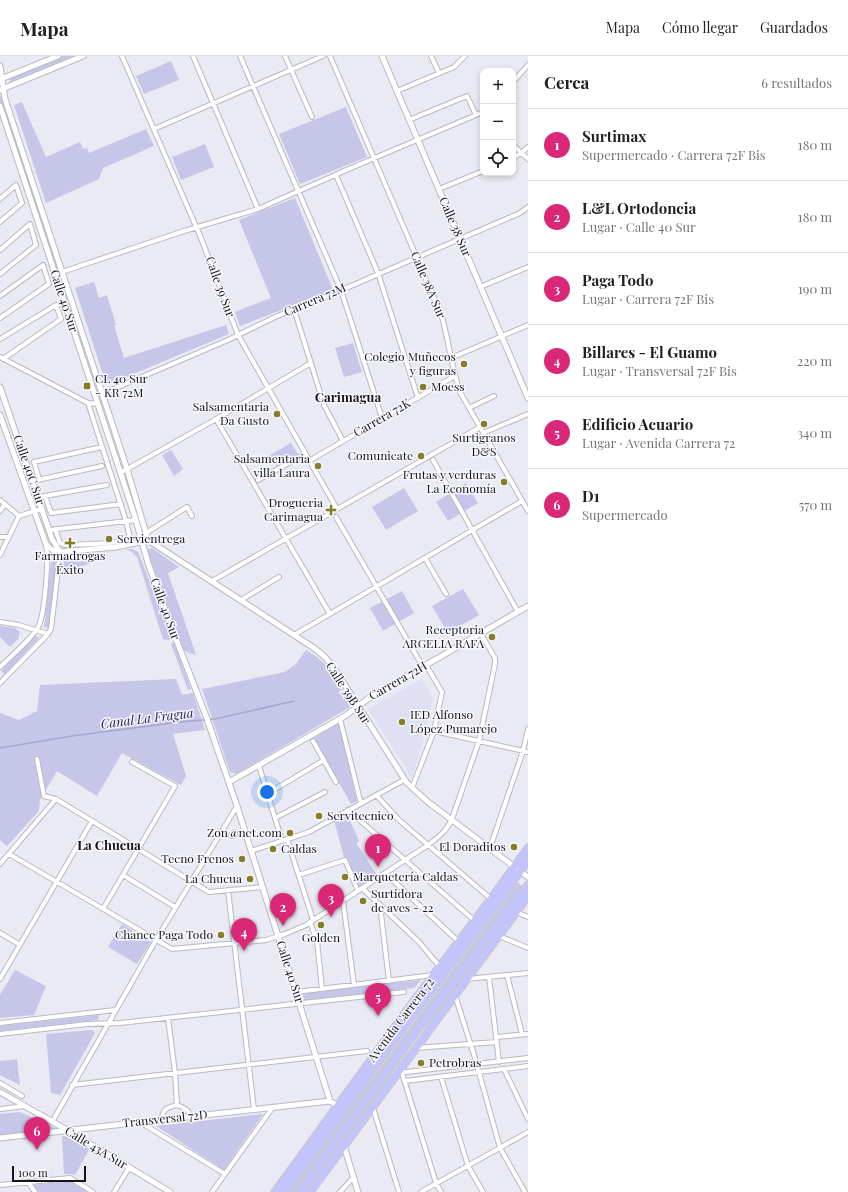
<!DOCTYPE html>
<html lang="es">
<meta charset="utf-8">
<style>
body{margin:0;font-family:"Playfair Display",serif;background:#f6f6f6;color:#202124}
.controls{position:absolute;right:12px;top:12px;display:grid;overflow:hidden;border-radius:8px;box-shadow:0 2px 6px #0003}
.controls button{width:36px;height:36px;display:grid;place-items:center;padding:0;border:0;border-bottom:1px solid #e0e0e0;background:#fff;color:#202124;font:20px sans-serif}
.scale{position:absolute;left:12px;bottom:10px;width:74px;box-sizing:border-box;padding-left:4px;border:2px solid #151519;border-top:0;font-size:11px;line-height:14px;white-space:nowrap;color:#151519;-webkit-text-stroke:3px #f7f7ff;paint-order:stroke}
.you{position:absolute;left:267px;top:736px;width:14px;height:14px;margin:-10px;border:3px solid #fff;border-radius:50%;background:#1a73e8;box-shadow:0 0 0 6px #1a73e833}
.badge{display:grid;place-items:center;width:26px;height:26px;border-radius:50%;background:#db2777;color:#fff;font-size:13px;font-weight:700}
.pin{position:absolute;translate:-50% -33px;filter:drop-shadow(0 1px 2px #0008)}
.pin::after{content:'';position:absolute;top:21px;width:14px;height:12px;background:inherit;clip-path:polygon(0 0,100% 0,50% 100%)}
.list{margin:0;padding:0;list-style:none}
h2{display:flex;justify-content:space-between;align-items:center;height:52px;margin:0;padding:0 16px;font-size:17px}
h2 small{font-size:13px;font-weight:400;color:#757577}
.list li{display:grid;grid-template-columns:26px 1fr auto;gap:12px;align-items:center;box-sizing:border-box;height:72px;padding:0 16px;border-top:1px solid #e0e0e0}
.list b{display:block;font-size:15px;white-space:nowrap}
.list p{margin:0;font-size:13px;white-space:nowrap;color:#757577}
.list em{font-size:13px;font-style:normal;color:#757577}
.icon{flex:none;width:22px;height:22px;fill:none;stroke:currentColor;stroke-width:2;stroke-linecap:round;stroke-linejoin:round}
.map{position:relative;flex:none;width:528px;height:1136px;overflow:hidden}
header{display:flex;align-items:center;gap:24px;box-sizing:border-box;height:56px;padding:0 20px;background:#fff;border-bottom:1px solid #e0e0e0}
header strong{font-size:19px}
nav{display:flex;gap:22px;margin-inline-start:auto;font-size:14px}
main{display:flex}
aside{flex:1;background:#fff}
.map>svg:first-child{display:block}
</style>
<header>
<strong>Mapa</strong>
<nav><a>Mapa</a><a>Cómo llegar</a><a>Guardados</a></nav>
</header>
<main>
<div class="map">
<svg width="528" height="1136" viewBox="0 0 528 1136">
<rect width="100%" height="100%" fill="#e9eaf3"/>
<path fill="#dfe0f1" d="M422 623 433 642 420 696 411 723 403 707 368 653Z"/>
<path fill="#c5c6e8" d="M63 0H74L11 27 9 23Z
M171 5 179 24 144 38 136 20Z
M0 38 58 210 56 211 53 200 49 194 0 45Z
M22 46 46 101 80 86 83 93 87 92 89 97 146 73 154 90 103 112 99 123 46 147 14 49Z
M346 51 367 101 300 128 279 78Z
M205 88 214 111 181 124 172 101Z
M295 142 333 234 240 270 235 256 271 242 239 164Z
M94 226 99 242 107 239 116 269H114L124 302 226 269 229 278 112 327 105 325 75 232Z
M353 287 362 316 344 321 335 292Z
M291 387 298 398 277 411 270 399Z
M171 394 183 413 174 420 162 399Z
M466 427 478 447 448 465 436 446Z
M404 432 418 455 386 474 372 451Z
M152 492 179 511 168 517 196 599 189 597 184 594 147 494Z
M132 493 138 496 172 582 169 584 163 583 137 501 131 495 125 494Z
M50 496 57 498 50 572 44 571 51 506Z
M102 497 101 504 63 516 64 504 68 499Z
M463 533 479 559 448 577 432 550Z
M402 535 414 557 383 575 370 552Z
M0 570 15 572 20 576 18 583 10 591 0 581Z
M35 579 39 582 5 618 1 615Z
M174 587 191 633 188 634 171 588Z
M306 594C310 597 315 599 319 603 334 615 342 635 350 651L236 718 230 716 202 633 285 616 296 608Z
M176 623 182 639 193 637 205 674 173 678 186 720 181 729 122 697 97 740 57 715 40 744 39 755 7 790 0 784V657L19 664 37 655 40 629Z
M339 667 357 745 351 748 314 682Z
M347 758 359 785 356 787 378 820 359 830 344 801 334 764Z
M518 826 523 831 297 1136H287Z
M122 868 151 886 137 908 108 891Z
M15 914 46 930 34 959 0 962V939Z
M421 924 414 932 304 944 303 937Z
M99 959 98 964 0 975V970Z
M92 974 95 977 94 979 60 1039 51 1037 46 978Z
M17 1003 20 1029 0 1019V1005Z
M20 1056 57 1073 0 1080V1058Z
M263 1058 224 1114 156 1070Z
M62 1080H68L90 1092 75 1119 70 1118H64Z
M70 1125 89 1136H39L33 1129Z"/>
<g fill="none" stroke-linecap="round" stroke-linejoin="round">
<path stroke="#a4a5d0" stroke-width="1.5" d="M0 692 72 680 179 666 215 663 294 645"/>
<defs>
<path id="minor" d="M122 0 201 182 238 279 337 453
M193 0 258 153
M240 0 341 234 382 362
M285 0 312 61
M330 0 441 258C449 284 451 311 460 336L528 455
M431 0 439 17
M513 26 528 9
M397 35 454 11 465 0
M409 64 467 40 476 59
M154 73 323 0
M513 89 528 103
M513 102 521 97 528 91
M336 119 378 217 418 342
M439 133 483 115
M0 143 16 129 22 147 0 166
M0 194 30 168 36 189 0 218
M54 216H62L184 175 258 153 351 112 483 56
M480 231 528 211
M0 240 43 209 49 228 0 262
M294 253 324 349 343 385
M0 283 56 249 61 263 3 303
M0 301 88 347 98 348
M451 302 528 269
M102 338 228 284 275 261 330 239 520 157 528 151
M469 352 494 340
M216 363 330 558
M483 377 528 358
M433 404 518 556
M309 405 455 320
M120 417 211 366 311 307
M39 423 34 406 102 391
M258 424 305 398
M33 425 102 410
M45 440 51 457 121 448
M39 441 107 429
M0 444 19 460
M0 455 5 448
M19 460 42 453
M336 461 423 611
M55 473 60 487 65 489C79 488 119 489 130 482L126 465 88 347
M49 474 136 464
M146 477 187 451 192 460
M0 481H9
M0 499 19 460
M425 502 446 538
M212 525 480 371
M241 544 279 521
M0 566 19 569 48 578
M294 579 522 445
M0 611C11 600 31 584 38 571 45 559 49 503 46 489
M0 627 48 578 51 573 60 496
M340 663 361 748
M434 675 528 696
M313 685 336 726
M37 703 44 740 56 743 209 836 263 831
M259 710 282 785
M412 732 434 675 442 636 426 609
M267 738 324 704
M376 739 399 764 491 843
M348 754 475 865
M275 762 325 736
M287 783 313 864
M490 792 523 695 528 673
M251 795 309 776 404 724
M9 798 172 893 266 884 285 878 306 869 428 789C439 781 448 774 453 760L479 685 495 608V602L481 578
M0 808 56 743
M385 817 459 886
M123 819 175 851
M299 819 345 804 358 835
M362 832 419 886 440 911
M228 834 254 1053
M343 845 354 929
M380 849 389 925
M103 853 175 730 132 706
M516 856 528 861
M310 866 317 885 322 933
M0 877 20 889
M499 880 528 892
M507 919 522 978
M489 921 499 1006
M0 923 92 765
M467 923 528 917
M296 936 433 919
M455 939 475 1002 500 1092 525 1136
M0 967 115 954
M0 978 87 968 120 967 404 936
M496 981 528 978
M415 992 497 986
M504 1013 528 1063
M398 1017 528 1002
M402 1017 436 1127 441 1136
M441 1021 468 1110 483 1136
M405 1025 528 1010
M0 1027 22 1040
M72 1029 367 995
M177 1049C184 1052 189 1053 190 1061
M373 1052 399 1136
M0 1053 25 1050
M161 1064C164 1052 166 1052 177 1049L175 1017 168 962
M52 1066 156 884 237 750
M140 1066 225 1118
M28 1126 35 1136
M0 1129 70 1122 93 1136
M114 1136 129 1112
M212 1136 273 1051
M340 1136 354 1121
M421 1136 528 1076"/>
<path id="tertiary" d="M382 0 528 342
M0 10 5 43 127 413 148 484
M1 23 58 0
M0 34 83 0
M0 50 135 461 148 507 176 583 206 660 237 750 330 1045 338 1050
M0 331 52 483 60 496
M0 359 46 488C50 493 54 496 60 496L116 491 145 485
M148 484 314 592 325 601 334 612 407 727 428 746 528 821
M229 726 345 660 369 642 528 550
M0 1036 67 1074 170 1136
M0 1082 330 1045
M344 1090 358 1136"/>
<path id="trunk" d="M275 1136 411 949 491 843 528 792
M284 1136 374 1011 528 805
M300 1136 412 981 528 829
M310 1136 528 840"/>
</defs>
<use href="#minor" stroke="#b8b9c2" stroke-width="6"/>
<use href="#tertiary" stroke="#b8b9c2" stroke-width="7"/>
<use href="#trunk" stroke="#c7c7c8" stroke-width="9"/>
<use href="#minor" stroke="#fff" stroke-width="4"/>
<use href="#tertiary" stroke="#fff" stroke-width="5"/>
<use href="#trunk" stroke="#c4c4fc" stroke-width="7"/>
</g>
<g fill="#867e24" stroke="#f7f7ff" stroke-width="1.5">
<circle cx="464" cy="308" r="4"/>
<rect x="83" y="326" width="8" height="8" rx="2"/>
<circle cx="423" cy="331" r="4"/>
<circle cx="277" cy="358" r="4"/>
<circle cx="484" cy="368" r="4"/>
<circle cx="421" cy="400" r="4"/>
<circle cx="318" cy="410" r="4"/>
<circle cx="504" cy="426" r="4"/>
<path d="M329 448h4v4h4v4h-4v4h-4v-4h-4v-4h4z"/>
<circle cx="109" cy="483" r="4"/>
<path d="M68 481h4v4h4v4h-4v4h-4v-4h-4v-4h4z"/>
<circle cx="492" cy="581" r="4"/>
<circle cx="402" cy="666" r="4"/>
<circle cx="319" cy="760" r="4"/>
<circle cx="290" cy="777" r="4"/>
<circle cx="514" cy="791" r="4"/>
<circle cx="273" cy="793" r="4"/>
<circle cx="242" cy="803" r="4"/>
<circle cx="345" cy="821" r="4"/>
<circle cx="250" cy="823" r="4"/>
<circle cx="363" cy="845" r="4"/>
<circle cx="321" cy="869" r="4"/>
<circle cx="221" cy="879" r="4"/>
<circle cx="421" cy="1007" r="4"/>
</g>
<g text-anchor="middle" stroke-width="3" stroke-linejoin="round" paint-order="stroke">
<g font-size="12" fill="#151519" stroke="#f7f7ff">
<text transform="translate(455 171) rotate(67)" y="4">Calle 38 Sur</text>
<text transform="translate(428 229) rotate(67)" y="4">Calle 38A Sur</text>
<text transform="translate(220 231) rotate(70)" y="4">Calle 39 Sur</text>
<text transform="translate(315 244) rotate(-23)" y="4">Carrera 72M</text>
<text transform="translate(64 245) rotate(72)" y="4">Calle 40 Sur</text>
<text transform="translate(382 362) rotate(-30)" y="4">Carrera 72K</text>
<text transform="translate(29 414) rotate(71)" y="4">Calle 40C Sur</text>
<text transform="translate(165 553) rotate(70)" y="4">Calle 40 Sur</text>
<text transform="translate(398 625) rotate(-30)" y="4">Carrera 72H</text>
<text transform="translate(348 637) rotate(57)" y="4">Calle 39B Sur</text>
<text transform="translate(290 916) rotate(72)" y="4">Calle 40 Sur</text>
<text transform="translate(401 964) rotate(-53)" y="4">Avenida Carrera 72</text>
<text transform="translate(165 1063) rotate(-6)" y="4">Transversal 72D</text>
<text transform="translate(96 1092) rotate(31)" y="4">Calle 43A Sur</text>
</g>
<g font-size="12" fill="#151519" stroke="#f7f7ff" text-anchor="end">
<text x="456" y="305">Colegio Muñecos<tspan x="456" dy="14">y figuras</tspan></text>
<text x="95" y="327" text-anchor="start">CL 40 Sur<tspan x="95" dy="14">- KR 72M</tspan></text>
<text x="431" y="335" text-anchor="start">Moess</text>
<text x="269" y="355">Salsamentaria<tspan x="269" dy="14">Da Gusto</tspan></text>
<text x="484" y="386" text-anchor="middle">Surtigranos<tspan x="484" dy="14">D&amp;S</tspan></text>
<text x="413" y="404">Comunicate</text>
<text x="310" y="407">Salsamentaria<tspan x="310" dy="14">villa Laura</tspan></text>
<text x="496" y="423">Frutas y verduras<tspan x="496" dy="14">La Economía</tspan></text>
<text x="323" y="451">Drogueria<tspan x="323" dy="14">Carimagua</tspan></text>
<text x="117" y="487" text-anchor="start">Servientrega</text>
<text x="70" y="504" text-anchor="middle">Farmadrogas<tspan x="70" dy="14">Éxito</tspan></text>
<text x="484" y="578">Receptoria<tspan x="484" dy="14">ARGELIA RAFA</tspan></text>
<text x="410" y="663" text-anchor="start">IED Alfonso<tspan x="410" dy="14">López Pumarejo</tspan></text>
<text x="327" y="764" text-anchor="start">Servitecnico</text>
<text x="282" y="781">Zon@net.com</text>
<text x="506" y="795">El Doraditos</text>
<text x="281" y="797" text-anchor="start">Caldas</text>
<text x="234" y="807">Tecno Frenos</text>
<text x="353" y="825" text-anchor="start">Marquetería Caldas</text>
<text x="242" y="827">La Chucua</text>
<text x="371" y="842" text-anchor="start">Surtidora<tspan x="371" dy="14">de aves - 22</tspan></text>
<text x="213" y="883">Chance Paga Todo</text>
<text x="321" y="886" text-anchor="middle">Golden</text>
<text x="429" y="1011" text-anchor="start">Petrobras</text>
</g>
<g font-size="13" font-weight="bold" fill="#151519" stroke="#f7f7ff">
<text x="348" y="346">Carimagua</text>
<text x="109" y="794">La Chucua</text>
</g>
<g font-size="13" font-style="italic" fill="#262055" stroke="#f7f7ff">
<text transform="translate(147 662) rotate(-7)" y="5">Canal La Fragua</text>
</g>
</g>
</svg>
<div class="controls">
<button>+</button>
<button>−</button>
<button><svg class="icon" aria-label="locate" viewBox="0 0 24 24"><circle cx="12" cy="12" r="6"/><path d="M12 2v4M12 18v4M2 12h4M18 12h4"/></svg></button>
</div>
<div class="scale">100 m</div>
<div class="you"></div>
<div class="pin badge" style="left:378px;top:811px">1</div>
<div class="pin badge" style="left:283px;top:870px">2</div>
<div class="pin badge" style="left:331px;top:861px">3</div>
<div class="pin badge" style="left:244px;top:895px">4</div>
<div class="pin badge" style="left:378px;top:960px">5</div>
<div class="pin badge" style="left:37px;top:1094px">6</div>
</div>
<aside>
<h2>Cerca<small>6 resultados</small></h2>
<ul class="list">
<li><span class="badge">1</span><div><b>Surtimax</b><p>Supermercado · Carrera 72F Bis</p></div><em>180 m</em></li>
<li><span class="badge">2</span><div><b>L&amp;L Ortodoncia</b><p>Lugar · Calle 40 Sur</p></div><em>180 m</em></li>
<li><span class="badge">3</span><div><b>Paga Todo</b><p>Lugar · Carrera 72F Bis</p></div><em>190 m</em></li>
<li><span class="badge">4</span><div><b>Billares - El Guamo</b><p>Lugar · Transversal 72F Bis</p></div><em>220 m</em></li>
<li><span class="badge">5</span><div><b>Edificio Acuario</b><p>Lugar · Avenida Carrera 72</p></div><em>340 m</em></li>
<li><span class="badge">6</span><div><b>D1</b><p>Supermercado</p></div><em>570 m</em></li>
</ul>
</aside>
</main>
